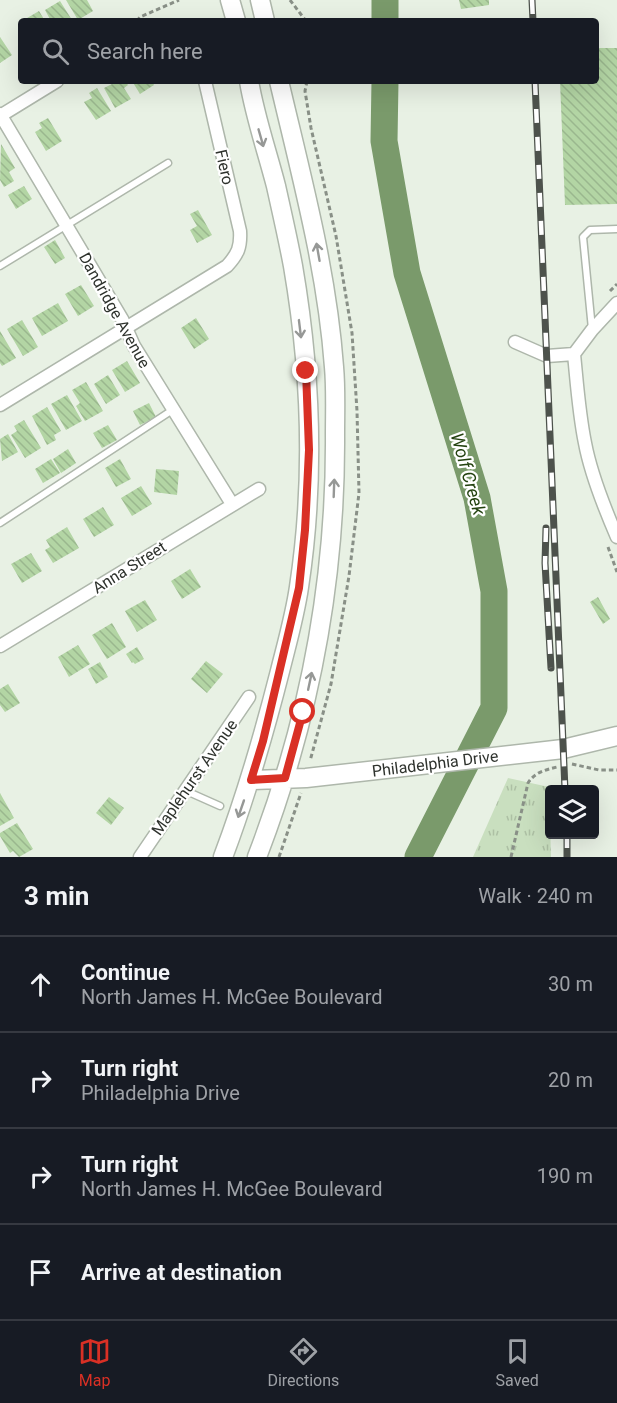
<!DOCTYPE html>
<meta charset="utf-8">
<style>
body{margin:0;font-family:Roboto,sans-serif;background:#20242c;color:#f1f3f6}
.controls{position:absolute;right:18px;bottom:18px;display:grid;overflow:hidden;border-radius:6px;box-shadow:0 6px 24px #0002}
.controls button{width:54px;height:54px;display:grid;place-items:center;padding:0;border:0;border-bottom:2px solid #363941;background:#171b24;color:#f1f3f6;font:30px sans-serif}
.stop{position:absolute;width:18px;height:18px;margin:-14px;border:4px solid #d93025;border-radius:50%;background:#fff}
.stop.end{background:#d93025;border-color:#fff;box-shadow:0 2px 6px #0008}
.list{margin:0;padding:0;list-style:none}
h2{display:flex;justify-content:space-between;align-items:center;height:78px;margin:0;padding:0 24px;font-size:26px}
h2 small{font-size:20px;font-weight:400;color:#9ea1a6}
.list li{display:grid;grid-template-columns:39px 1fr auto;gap:18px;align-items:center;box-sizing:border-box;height:96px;padding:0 24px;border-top:2px solid #363941}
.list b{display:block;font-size:22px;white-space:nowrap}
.list p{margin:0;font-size:20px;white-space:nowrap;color:#9ea1a6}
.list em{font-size:20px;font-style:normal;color:#9ea1a6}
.icon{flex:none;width:33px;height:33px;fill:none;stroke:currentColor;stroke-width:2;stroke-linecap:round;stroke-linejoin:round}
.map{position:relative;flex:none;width:617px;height:857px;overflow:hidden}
.search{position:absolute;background:#171b24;box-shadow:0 6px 24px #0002;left:18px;right:18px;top:18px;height:66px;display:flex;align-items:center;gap:15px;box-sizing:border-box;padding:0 21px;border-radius:6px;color:#9ea1a6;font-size:22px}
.sheet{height:462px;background:#171b24}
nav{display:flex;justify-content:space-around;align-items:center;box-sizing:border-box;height:84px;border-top:2px solid #363941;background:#171b24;font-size:16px;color:#9ea1a6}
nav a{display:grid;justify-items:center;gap:3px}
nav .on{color:#d93025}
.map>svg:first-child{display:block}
</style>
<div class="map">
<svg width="617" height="857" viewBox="0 0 617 857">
<defs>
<pattern id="grass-tufts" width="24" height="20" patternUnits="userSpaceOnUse" patternTransform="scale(1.5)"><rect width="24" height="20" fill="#c9dfbf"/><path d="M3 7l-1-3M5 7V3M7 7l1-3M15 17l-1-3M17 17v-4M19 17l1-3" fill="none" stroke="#adc0a4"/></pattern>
<pattern id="building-back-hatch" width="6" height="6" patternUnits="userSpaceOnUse" patternTransform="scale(1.5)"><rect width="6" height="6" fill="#b3d5a4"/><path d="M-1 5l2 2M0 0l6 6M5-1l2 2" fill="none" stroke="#9ab78e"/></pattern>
</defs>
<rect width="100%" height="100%" fill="#e8f1e4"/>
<path fill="url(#grass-tufts)" d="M508 778 549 787 551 857H473Z"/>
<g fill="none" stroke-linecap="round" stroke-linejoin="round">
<path stroke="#7a9a6b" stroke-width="27" d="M385 21V0
M385 81 384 141 407 273 477 498 494 591V708L418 857"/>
</g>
<path fill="url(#building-back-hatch)" d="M66 0H87L93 11 78 20Z
M459 0H489V5L461 9Z
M60 1 72 20 70 21H51L45 10Z
M39 11 45 21H22Z
M0 37 12 55 0 63Z
M596 48H617V204L565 205 560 81H596Z
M118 81H125L128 85 124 88 131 99 115 108 104 88Z
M132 81H152L154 85 140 94Z
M97 88 111 111 96 120 84 102 92 98 89 93Z
M48 118 62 141 46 151 35 132 42 128 39 123Z
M1 144 15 168 9 172 14 181 4 187 0 180Z
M24 186 32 199 16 209 8 195Z
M198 210 212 235 197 243 190 230 197 226 190 214Z
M55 240 65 258 55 264 44 247Z
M81 285 94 306 78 316 65 294Z
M58 303 68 321 42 336 32 318Z
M196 318 209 339 194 349 181 328Z
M22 320 38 347 23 356 7 329Z
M0 331 16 358 2 366 0 363Z
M127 361 140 383 125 392 112 370Z
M108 375 120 395 106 404 94 384Z
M86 382 103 411 85 421 76 406 80 403 72 390Z
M67 395 82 421 66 430 51 404Z
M149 403 156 417 140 425 133 411Z
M47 407 61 431 54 435 56 440 47 445 32 416Z
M24 420 41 448 25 458 11 435 17 431 14 426Z
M108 425 117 440 102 448 93 433Z
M8 434 18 452 2 461 0 439Z
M68 449 76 463 61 473 53 459Z
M51 459 60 473 43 483 35 469Z
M120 459 131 479 116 487 105 468Z
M156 469 179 471 177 495 154 492Z
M141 486 152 504 132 516 121 498Z
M103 507 114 525 94 537 83 519Z
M67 527 79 548 53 563 45 550 50 547 46 540Z
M31 553 42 571 22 583 11 564Z
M190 569 201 587 182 599 171 581Z
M598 597 610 619 603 624 590 602Z
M145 600 157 620 137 632 125 611Z
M112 623 126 647 107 659 92 635Z
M78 645 90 664 69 677 58 657Z
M137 647 144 659 135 664 133 662 132 663 126 654Z
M206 661 223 674 207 693 191 679Z
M100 662 108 677 96 684 88 669Z
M8 684 20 703 5 712 0 705V689Z
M0 793 14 818 0 826Z
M109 797 124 808 111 825 96 813Z
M17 823 33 849 19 857 13 851 10 853 0 836V833Z"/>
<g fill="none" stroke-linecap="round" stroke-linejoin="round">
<defs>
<path id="lane" d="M0 266 168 163
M592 329 583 237 590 230 617 229
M0 523 174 409
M184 790 220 806"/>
<path id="street" d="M0 114 122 319 134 346 232 504
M0 116 57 81
M515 342 547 356 574 354 592 330 617 303
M574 354C577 384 579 414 585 443 591 475 604 507 617 537
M0 405 227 266C238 254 241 247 240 231L205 81
M0 646 259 489
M140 857 249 697"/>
<path id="secondary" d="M230 0 236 21
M260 0 265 21
M251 780 306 778 563 749 617 736
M223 857C246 796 264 734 280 671 287 643 295 615 299 587 315 481 311 371 293 266 288 239 282 213 276 186 267 151 255 117 249 81
M257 857C309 722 336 580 335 435 335 412 336 389 334 367 327 270 301 175 279 81"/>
</defs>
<use href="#lane" stroke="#aeb7ab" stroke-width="9"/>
<use href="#street" stroke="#aeb7ab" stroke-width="15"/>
<use href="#secondary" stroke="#aeb7ab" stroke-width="21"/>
<path stroke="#899087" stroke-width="3" stroke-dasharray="4.5 3" stroke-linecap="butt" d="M290 0 306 21
M137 21 140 17 179 0
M307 81 305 91 311 128 336 236 352 333 357 411 359 493 349 576 331 684 310 761
M610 291 617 284
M608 547 617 572
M572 764 599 770H617
M279 857 301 793
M511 857 528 783C535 772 545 770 557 767"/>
<use href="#lane" stroke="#fff" stroke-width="6"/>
<use href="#street" stroke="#fff" stroke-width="12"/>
<use href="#secondary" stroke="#fff" stroke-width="18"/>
<defs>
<path id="rail" d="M532 0 533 21
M535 81 565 790
M546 528 545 563 551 668
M567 834V857"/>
</defs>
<use href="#rail" stroke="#4d524c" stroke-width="7"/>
<use href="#rail" stroke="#fff" stroke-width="4.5" stroke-dasharray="14" stroke-linecap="butt"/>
</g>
<defs><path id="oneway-shaft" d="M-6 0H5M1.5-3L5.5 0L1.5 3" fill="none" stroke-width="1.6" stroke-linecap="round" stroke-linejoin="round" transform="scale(1.5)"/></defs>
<g stroke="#969896">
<use href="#oneway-shaft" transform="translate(261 138) rotate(74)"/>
<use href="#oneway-shaft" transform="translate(318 252) rotate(-100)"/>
<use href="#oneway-shaft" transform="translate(300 329) rotate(83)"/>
<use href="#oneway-shaft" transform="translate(334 488) rotate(-88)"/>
<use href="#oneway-shaft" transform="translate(310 681) rotate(-78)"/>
<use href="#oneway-shaft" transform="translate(241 809) rotate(109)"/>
</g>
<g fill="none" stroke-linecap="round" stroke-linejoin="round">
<path stroke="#d93025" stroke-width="8" d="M303 712 285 778 251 780 263 741 299 588 305 530 309 450 306 371"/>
</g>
<g text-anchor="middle" stroke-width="4.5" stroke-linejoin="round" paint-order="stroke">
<g font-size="16" fill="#2e322d" stroke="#fff">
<text transform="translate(225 167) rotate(77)" y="6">Fiero</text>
<text transform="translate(115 310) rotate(61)" y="6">Dandridge Avenue</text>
<text transform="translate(129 567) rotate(-32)" y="6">Anna Street</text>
<text transform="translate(435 763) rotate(-7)" y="6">Philadelphia Drive</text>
<text transform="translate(194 777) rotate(-55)" y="6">Maplehurst Avenue</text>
</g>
<g font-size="18" font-style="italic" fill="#234210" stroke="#fff">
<text transform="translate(468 474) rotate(74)" y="6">Wolf Creek</text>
</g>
</g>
</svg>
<div class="controls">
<button><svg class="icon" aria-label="layers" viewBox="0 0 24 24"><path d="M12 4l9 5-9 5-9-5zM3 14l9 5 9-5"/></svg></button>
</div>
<div class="stop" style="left:303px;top:712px"></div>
<div class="stop end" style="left:306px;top:371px"></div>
<div class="search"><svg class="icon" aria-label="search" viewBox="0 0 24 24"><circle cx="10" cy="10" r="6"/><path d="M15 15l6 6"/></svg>Search here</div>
</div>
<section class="sheet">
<h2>3 min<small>Walk · 240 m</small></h2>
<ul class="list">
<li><svg class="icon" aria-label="ahead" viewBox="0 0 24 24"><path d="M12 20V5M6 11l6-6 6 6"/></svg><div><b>Continue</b><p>North James H. McGee Boulevard</p></div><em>30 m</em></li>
<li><svg class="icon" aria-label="right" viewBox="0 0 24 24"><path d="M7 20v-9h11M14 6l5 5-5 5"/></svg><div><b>Turn right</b><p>Philadelphia Drive</p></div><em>20 m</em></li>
<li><svg class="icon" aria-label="right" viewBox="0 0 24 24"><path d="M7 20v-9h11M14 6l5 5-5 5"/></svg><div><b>Turn right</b><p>North James H. McGee Boulevard</p></div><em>190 m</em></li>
<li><svg class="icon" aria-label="arrive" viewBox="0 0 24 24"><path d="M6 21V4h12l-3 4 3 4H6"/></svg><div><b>Arrive at destination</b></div></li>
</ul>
</section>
<nav>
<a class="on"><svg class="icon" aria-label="map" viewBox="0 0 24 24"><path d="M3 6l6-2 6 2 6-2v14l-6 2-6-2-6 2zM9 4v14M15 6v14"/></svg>Map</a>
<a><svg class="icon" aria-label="directions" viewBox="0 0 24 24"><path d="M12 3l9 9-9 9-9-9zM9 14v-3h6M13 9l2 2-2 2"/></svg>Directions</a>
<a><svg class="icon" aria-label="saved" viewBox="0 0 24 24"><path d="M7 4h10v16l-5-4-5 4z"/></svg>Saved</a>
</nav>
